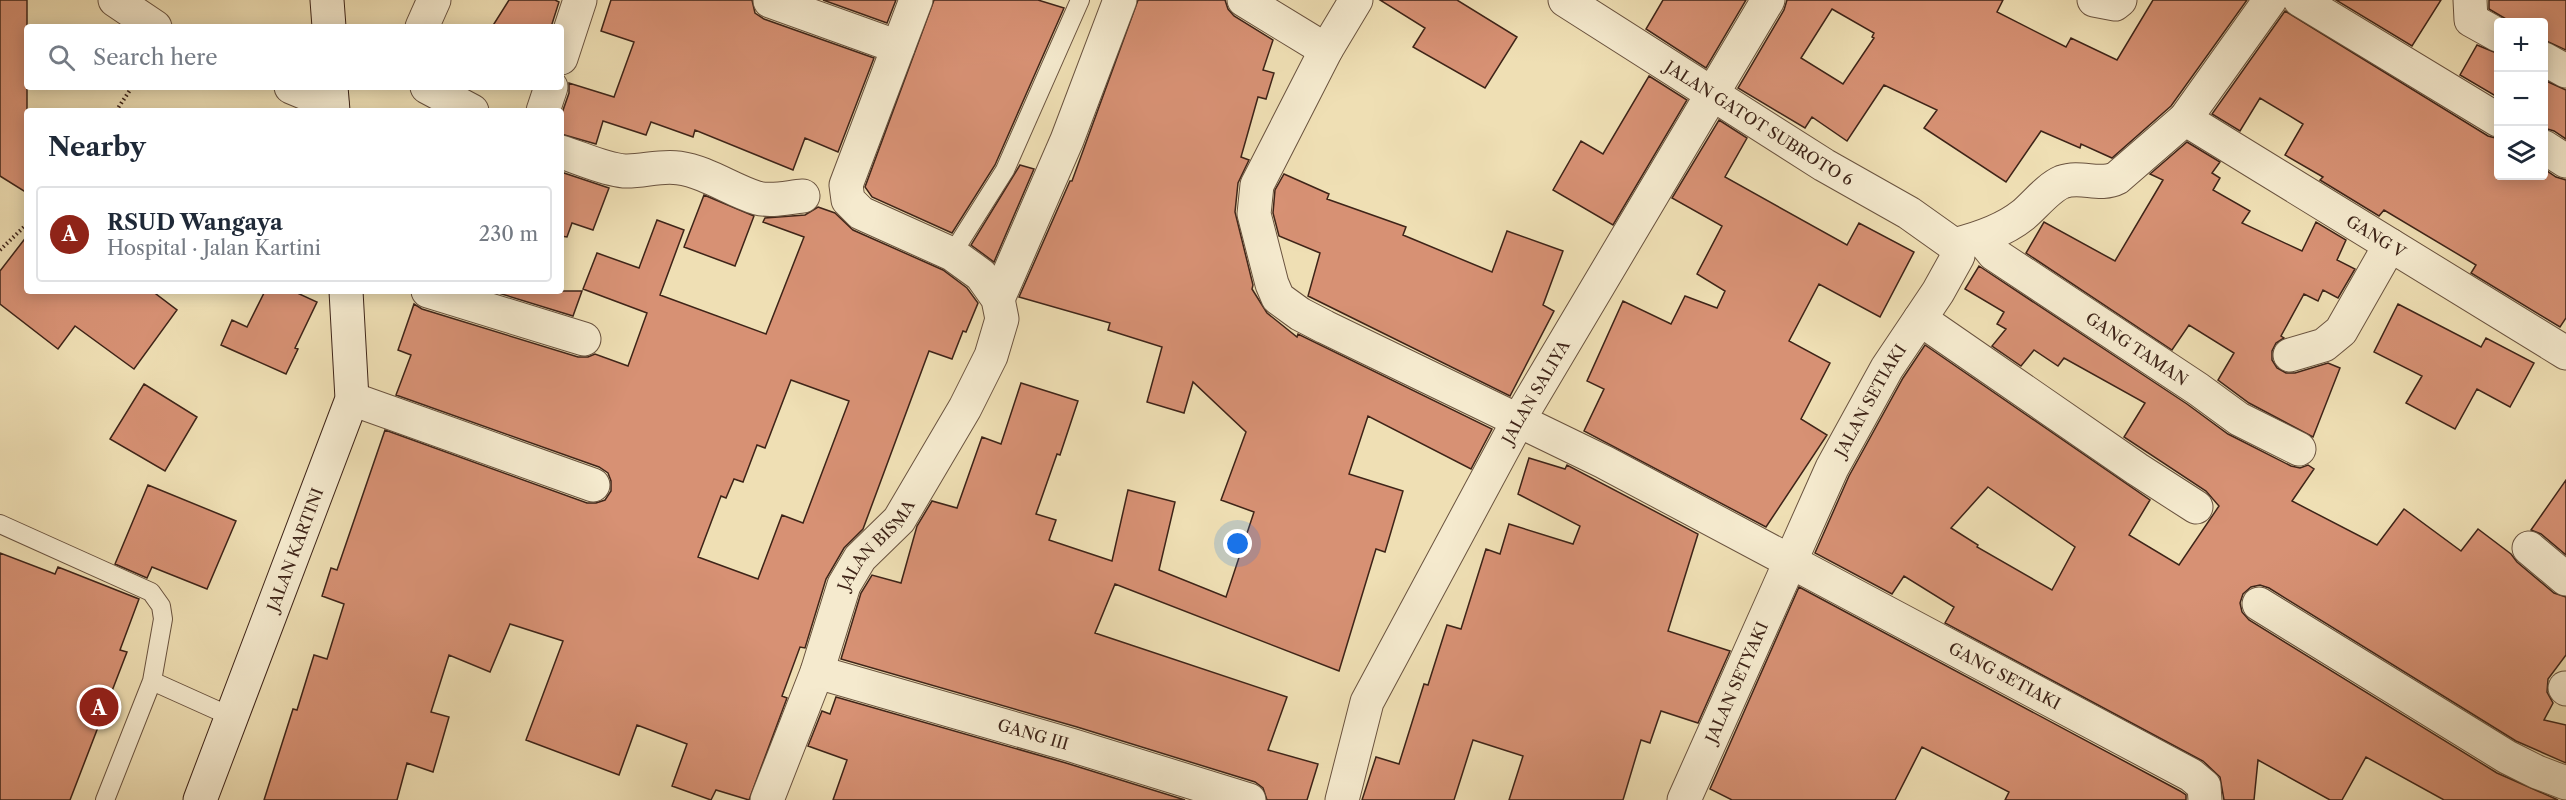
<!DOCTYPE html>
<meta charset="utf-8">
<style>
body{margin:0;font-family:"Libre Caslon Text",serif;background:#f2f2f3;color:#1f2937}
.controls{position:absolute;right:18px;top:18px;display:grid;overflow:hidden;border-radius:6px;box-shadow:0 3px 15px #0003}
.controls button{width:54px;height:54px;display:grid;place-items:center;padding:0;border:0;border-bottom:2px solid #e0e1e3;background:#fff;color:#1f2937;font:30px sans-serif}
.you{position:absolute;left:1238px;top:544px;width:21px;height:21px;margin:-15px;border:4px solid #fff;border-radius:50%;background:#1a73e8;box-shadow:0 0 0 9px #1a73e833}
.badge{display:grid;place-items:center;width:39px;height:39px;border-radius:50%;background:#8f2418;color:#fff;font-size:20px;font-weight:700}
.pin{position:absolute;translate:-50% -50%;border:3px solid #fff;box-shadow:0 2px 6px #0006}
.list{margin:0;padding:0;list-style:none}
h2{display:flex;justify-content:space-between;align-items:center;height:78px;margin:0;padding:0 24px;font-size:26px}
h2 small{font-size:20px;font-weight:400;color:#747a83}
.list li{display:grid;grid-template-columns:39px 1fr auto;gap:18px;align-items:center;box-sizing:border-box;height:96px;margin:0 12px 12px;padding:0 12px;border:2px solid #e0e1e3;border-radius:6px}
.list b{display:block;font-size:22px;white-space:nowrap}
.list p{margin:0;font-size:20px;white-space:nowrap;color:#747a83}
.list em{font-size:20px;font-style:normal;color:#747a83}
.icon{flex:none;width:33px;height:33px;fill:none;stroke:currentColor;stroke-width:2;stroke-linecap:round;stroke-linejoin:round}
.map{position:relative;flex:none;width:2566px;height:800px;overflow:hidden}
.search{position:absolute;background:#fff;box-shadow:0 3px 15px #0003;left:24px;top:24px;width:540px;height:66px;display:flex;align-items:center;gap:15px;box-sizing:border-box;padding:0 21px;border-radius:6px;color:#747a83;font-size:22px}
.panel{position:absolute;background:#fff;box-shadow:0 3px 15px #0003;left:24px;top:108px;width:540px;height:186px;border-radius:6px}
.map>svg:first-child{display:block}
</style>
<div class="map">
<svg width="2566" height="800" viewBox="0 0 2566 800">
<rect width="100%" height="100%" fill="#efdfb4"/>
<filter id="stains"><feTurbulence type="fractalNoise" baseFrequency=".00333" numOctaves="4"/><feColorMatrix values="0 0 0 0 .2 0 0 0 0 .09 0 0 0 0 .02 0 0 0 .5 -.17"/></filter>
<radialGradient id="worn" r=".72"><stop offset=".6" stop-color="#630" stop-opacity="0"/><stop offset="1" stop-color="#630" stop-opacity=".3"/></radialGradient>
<path fill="#d79174" stroke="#3e2418" stroke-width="1.5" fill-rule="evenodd" d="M0 0H27V193L0 176Z
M509 0H555L559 2 551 27H492Z
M611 0H752L755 13 764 19 874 58 838 152 805 138 793 170 695 130 693 137 651 122 646 135 603 121 596 144 561 134V116L569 93V83L614 97 634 42 601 31Z
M823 0H896L887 23Z
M934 0H1038L1064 8 995 165 952 233 872 197 865 187Z
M1138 0H1225L1228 9 1234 16 1273 40 1263 70 1274 73 1266 99 1258 97 1241 157 1249 160 1238 183 1235 212 1253 285 1252 289 1267 313 1297 337 1298 334 1492 429 1471 469 1368 416 1349 474 1403 491 1385 552 1376 549 1339 671 1115 584 1095 633 1287 697 1268 750 1318 764 1307 800H1267L1263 788 1255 782 1077 727 841 659 861 593 872 575 901 583 917 526 932 501 957 508 982 437 1001 444 1021 383 1078 401 1060 455 1057 454 1036 514 1056 520 1049 540 1112 561 1128 490 1175 502 1159 570 1226 597 1254 512 1221 500 1246 432 1193 382 1184 413 1147 402 1162 347 1108 330 1110 323 1019 297 1070 181H1072Z
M1380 0H1457L1517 37 1485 88 1413 47 1425 28Z
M1663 0H1746L1706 68 1646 29Z
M1787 0H2003L1997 12 2066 47 2071 38 2117 60 2153 0H2247L2171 106 2112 158 2081 144 2080 148 2041 131 2006 182 1924 128 1937 110 1884 85 1847 141 1812 117 1805 128 1738 88 1784 10ZM1832 9 1874 33 1872 37 1874 38 1843 84 1801 58Z
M2336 0H2441L2412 46Z
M2489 0H2566V50L2544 40V22H2511L2489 9Z
M2285 11 2488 136 2499 139V176H2544V169L2556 177 2566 180V318L2560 327 2471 273 2476 265 2384 210 2379 216 2320 180 2323 177 2285 155 2303 124 2260 98 2240 131 2212 114Z
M2477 45 2499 54V98L2460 75Z
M1649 76 1687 100 1613 225 1553 190 1581 141 1603 154Z
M2544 80 2566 90V139L2554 131 2544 128Z
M1719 120 1747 138 1725 177 1847 245 1859 223 1914 252 1880 317 1819 284 1789 341 1830 363 1801 419 1827 435 1766 527 1584 431 1604 389 1587 381 1623 301 1671 324 1685 296 1717 308 1725 291 1697 274 1722 226 1672 198Z
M2187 142 2220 162 2212 173 2220 178 2213 190 2250 211 2242 223 2302 251 2316 222 2346 240 2337 260 2355 269 2338 298 2323 290 2318 301 2304 294 2281 336 2284 338 2276 343 2272 351V360L2277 368 2286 373H2295L2328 363 2340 368 2313 437 2249 403 2218 380 2234 353 2189 325 2172 350 2026 253 2044 222 2115 261 2163 180 2150 174Z
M1020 165 1034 169 994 262 971 245Z
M561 172 609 188 593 230 572 223 567 237 561 236Z
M1284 174 1329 194 1327 199 1406 227 1403 235 1492 272 1507 231 1563 251 1543 305 1554 311 1510 396 1308 296 1320 253 1279 236 1273 213 1275 190Z
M704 195 754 216 735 266 684 247Z
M818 207 835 213 853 230 943 270 967 288 978 303 966 332 963 331 952 359 929 351 863 529 844 548 826 579 805 648 800 647 782 696 787 698 749 800 716 790 711 800 672 786 687 744 637 725 619 775 526 740 563 641 510 624 490 672 449 655 431 712 449 717 433 772 407 763 397 800H264L293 709 297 710 314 655 327 659 344 604 322 596 331 568 337 570 385 430 587 503H596L605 500 611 491V481L608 473 599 467 396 395 411 355 398 350 414 304 422 309 578 357H588L595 354 628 366 647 313 583 289 597 253 639 268 657 220 684 230 660 295 766 334 804 237 763 222 765 218 805 215ZM791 380 849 401 803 523 782 515 758 579 698 557 721 496 726 498 734 479 743 482 757 445 765 448Z
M27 236V291H152L177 310 134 369 75 326 58 349 0 304V271Z
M1979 266 2187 404 2228 434 2291 466 2300 468 2308 465 2314 469 2292 501 2377 545 2404 509 2461 551 2478 529 2511 554 2517 562 2554 593 2566 597V655L2548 679 2547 692 2553 703 2544 720 2566 725V763L2516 741 2269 588 2260 585 2251 587 2243 594 2240 603 2242 612 2249 620 2497 773 2558 800H2444L2366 757 2342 800H2330L2258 760 2254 800H2224L2220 777 2203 761 1945 623 1954 607 1904 576 1892 594 1815 553 1849 476 1903 378 1925 345 2150 500 2129 535 2179 565 2219 506 2206 491 2124 437 2145 403 2064 358 2058 366 2034 350 2021 366 1992 346 2006 329 1997 324 2004 312 1965 289ZM1988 487 2075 547 2052 590 1977 547 1978 545 1951 528Z
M265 291H293L317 302 295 348 298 349 286 374 221 345 232 320 247 327Z
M492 291H582L573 316Z
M2398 304 2481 347 2486 338 2534 363 2510 407 2477 389 2455 429 2406 403 2422 376 2374 352Z
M144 384 197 417 165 471 110 439Z
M1529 458 1565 469 1567 465 1698 534 1668 631 1730 651 1698 723 1661 711 1650 743 1641 740 1623 800H1509L1523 756 1473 740 1454 800H1362L1376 757 1399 764 1424 684 1428 685 1447 625 1461 629 1486 549 1500 554 1509 524 1573 544 1580 526 1518 494Z
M2566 480V555L2541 534 2531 530Z
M148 485 236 521 207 589 152 567 147 578 115 564Z
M0 553 55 574 58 567 139 599 120 650 127 652 70 800H0Z
M1799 587 2180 791 2186 795V800H2005L2009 792 1922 747 1895 800H1732L1710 789Z
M836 697 1066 763 1185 800H833L847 760 808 746 822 711 830 714Z"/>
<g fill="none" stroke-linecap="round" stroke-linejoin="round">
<defs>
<path id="service" d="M952 254 1005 170 1080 0
M0 524 151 592 161 606 163 619 152 681
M105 800 152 681 232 717"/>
<g id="minor">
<path d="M115 0 155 27"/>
<path d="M1244 0 1326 50"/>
<path id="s1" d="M1356 0 1326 50 1257 185 1254 214 1272 284 1278 298 1300 314 1325 327 1604 462 2191 775 2204 786 2205 800"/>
<path id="s2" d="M1565 0 1824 165 1909 213 1954 245"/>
<path d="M2094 0 2115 4 2120 0"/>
<path d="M2300 0 2498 120"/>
<path d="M2470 0 2471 20 2498 35"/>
<path d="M770 1 898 47"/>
<path d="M422 27 434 0"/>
<path d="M561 58 580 0"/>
<path d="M2544 59 2566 71"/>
<path d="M291 87 332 104"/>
<path d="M427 87 472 111"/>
<path d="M543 111 551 87"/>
<path id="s3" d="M2185 119 2566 353"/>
<path d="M2544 147 2566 161"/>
<path d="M561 152C581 158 603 169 624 171 642 172 660 165 679 168 707 172 731 190 757 198 772 202 789 197 803 196"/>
<path id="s4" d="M1981 238 1994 254 2198 389 2239 419 2299 449"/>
<path d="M1954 245C1978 239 2003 231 2023 215 2035 205 2048 188 2062 182 2081 175 2100 187 2117 178L2185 119 2270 0"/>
<path d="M428 291 584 339"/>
<path d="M998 299 1067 140 1120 0"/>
<path d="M1920 319 2137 469 2196 507"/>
<path d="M2290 355 2324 345 2341 331 2390 245"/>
<path d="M352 399 593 485"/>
<path d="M2529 548 2566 579"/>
<path d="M2259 604 2507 757 2537 772 2566 783"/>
<path id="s5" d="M817 672 1071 745 1249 800"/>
<path d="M2565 688 2566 689"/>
<path id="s6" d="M767 800 817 672 844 585 860 558 899 520 965 408 991 356 1002 319 998 299 981 275 952 254 861 213 848 200 846 185 916 0"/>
<path id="s7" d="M1342 800 1367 702 1518 421 1768 0"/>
<path id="s8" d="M1684 800 1832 468 1887 368 1938 292 1958 256 1954 245"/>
</g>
<g id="secondary">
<path d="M327 0 329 27"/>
<path d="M331 87 333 111"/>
<path id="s9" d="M200 800 352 399 346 291"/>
</g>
</defs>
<use href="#service" stroke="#6a533f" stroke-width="20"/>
<use href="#minor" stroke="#6a533f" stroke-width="35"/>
<use href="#secondary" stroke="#3e2418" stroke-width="35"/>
<path stroke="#3e2418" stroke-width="4" stroke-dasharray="1.5 3" stroke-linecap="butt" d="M116 111 132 87
M0 250 27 224"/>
<use href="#service" stroke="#f5eace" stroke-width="18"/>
<use href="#minor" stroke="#f5eace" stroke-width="33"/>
<use href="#secondary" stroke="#f5eace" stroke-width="33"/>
</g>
<g text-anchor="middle" stroke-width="4.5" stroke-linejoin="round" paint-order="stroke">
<g font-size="16" fill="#3e2418" stroke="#f5eace">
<text dy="6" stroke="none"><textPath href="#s2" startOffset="230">JALAN GATOT SUBROTO 6</textPath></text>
<text dy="6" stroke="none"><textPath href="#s3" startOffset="224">GANG V</textPath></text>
<text dy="6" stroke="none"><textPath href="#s4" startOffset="192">GANG TAMAN</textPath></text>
<text dy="6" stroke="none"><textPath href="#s7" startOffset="454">JALAN SALIYA</textPath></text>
<text dy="6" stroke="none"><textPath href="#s8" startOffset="441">JALAN SETIAKI</textPath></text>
<text dy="6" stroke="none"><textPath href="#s6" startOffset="280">JALAN BISMA</textPath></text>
<text dy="6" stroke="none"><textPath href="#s9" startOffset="268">JALAN KARTINI</textPath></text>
<text dy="6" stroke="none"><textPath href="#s1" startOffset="1146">GANG SETIAKI</textPath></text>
<text dy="6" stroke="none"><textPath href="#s8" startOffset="129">JALAN SETYAKI</textPath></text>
<text dy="6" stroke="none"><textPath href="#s5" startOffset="225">GANG III</textPath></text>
</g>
</g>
<rect width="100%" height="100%" filter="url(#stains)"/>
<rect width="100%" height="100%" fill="url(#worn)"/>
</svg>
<div class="controls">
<button>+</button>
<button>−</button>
<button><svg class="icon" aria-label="layers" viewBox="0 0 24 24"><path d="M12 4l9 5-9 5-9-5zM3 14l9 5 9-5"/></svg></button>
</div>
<div class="you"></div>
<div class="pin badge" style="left:99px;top:707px">A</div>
<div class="search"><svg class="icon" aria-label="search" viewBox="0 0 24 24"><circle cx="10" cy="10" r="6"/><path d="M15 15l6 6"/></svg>Search here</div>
<section class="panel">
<h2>Nearby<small></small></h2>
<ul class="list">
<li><span class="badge">A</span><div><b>RSUD Wangaya</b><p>Hospital · Jalan Kartini</p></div><em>230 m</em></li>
</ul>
</section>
</div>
